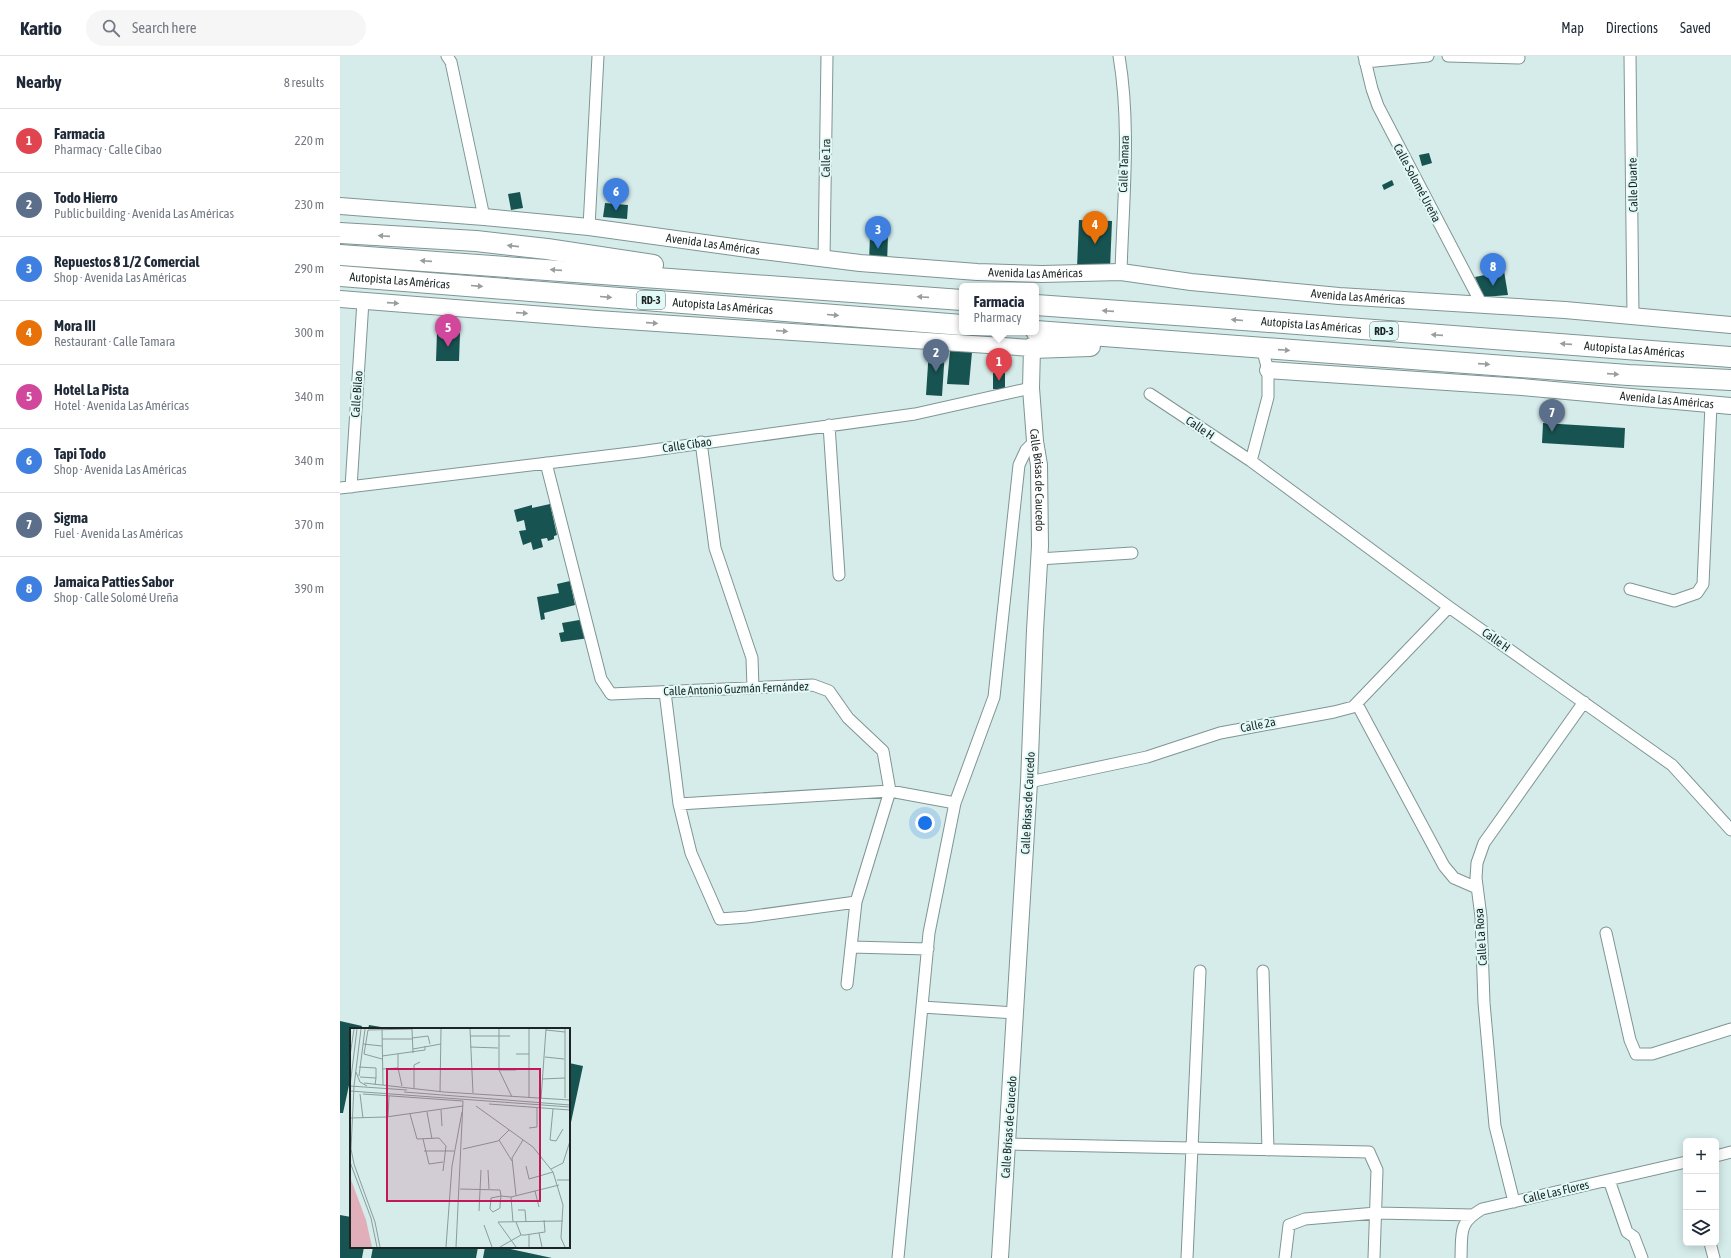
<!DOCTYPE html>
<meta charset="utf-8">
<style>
body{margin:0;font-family:"Asap Condensed",sans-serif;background:#f6f6f7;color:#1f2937}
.controls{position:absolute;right:12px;bottom:12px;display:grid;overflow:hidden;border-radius:6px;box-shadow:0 2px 10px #0003}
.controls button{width:36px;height:36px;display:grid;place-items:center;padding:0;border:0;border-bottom:1px solid #e0e1e3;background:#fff;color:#1f2937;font:20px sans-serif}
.you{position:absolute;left:585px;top:767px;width:14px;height:14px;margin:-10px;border:3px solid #fff;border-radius:50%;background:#1a73e8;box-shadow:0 0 0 6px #1a73e833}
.badge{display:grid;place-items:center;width:26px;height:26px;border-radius:50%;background:#b02259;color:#fff;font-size:13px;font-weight:700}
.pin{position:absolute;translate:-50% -33px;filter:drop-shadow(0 1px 2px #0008)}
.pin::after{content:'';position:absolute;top:21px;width:14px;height:12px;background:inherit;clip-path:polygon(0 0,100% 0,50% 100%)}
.popup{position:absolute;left:619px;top:227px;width:80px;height:52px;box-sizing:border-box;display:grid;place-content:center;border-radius:6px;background:#fff;filter:drop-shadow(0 1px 3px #0005);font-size:13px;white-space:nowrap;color:#747a83}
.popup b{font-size:15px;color:#1f2937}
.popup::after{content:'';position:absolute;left:50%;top:100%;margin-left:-8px;border:8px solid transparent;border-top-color:#fff}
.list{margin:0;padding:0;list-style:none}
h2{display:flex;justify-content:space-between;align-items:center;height:52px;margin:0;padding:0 16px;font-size:17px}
h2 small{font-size:13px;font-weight:400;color:#747a83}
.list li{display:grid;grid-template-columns:26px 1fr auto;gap:12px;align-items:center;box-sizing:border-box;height:64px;padding:0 16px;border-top:1px solid #e0e1e3}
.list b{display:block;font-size:15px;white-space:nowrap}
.list p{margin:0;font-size:13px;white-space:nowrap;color:#747a83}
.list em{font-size:13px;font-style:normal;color:#747a83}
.icon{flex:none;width:22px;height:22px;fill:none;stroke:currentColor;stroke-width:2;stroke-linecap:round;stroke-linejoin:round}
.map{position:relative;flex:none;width:1391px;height:1202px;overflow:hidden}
header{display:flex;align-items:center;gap:24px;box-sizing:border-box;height:56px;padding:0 20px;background:#fff;border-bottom:1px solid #e0e1e3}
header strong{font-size:19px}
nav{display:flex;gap:22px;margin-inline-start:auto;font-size:14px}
.search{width:280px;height:36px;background:#f6f6f7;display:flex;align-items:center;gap:10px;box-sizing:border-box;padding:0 14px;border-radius:22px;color:#747a83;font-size:15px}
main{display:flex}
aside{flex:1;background:#fff}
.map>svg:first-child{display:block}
</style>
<header>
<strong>Kartio</strong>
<div class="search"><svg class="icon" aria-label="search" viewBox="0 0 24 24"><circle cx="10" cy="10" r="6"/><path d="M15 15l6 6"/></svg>Search here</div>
<nav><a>Map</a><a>Directions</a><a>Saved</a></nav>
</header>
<main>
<aside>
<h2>Nearby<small>8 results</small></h2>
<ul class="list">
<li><span class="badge" style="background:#e0444e">1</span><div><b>Farmacia</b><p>Pharmacy · Calle Cibao</p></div><em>220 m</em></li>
<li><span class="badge" style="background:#5c6f8a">2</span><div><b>Todo Hierro</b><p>Public building · Avenida Las Américas</p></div><em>230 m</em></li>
<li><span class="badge" style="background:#3f7fe0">3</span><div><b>Repuestos 8 1/2 Comercial</b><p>Shop · Avenida Las Américas</p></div><em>290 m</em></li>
<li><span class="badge" style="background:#e8710a">4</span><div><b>Mora III</b><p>Restaurant · Calle Tamara</p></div><em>300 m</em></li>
<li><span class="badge" style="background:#d1479c">5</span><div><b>Hotel La Pista</b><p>Hotel · Avenida Las Américas</p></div><em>340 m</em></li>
<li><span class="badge" style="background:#3f7fe0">6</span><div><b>Tapi Todo</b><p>Shop · Avenida Las Américas</p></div><em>340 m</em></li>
<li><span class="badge" style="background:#5c6f8a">7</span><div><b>Sigma</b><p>Fuel · Avenida Las Américas</p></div><em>370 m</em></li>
<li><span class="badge" style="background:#3f7fe0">8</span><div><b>Jamaica Patties Sabor</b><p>Shop · Calle Solomé Ureña</p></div><em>390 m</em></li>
</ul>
</aside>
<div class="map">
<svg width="1391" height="1202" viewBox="0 0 1391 1202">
<rect width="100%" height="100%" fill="#d5ecea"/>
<path fill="#175350" d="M1089 97 1092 107 1082 110 1079 99Z
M1052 124 1054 129 1044 134 1042 129Z
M180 136 183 152 171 154 168 138Z
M265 147 288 149 287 163 263 161Z
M739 164 772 165 770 213 737 212Z
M530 178 548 179 547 208 529 207Z
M1164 215 1168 239 1144 241 1135 221Z
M97 276 120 277 119 305H96Z
M589 293 605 294 602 340 586 339Z
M610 295 632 296 629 329 607 328Z
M653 317H665V334L653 333Z
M1203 367 1285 372 1284 392 1202 387Z
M210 448 217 479 214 480V483L208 485 207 482 201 483 203 491 193 494 191 486 183 489 179 475 186 474 184 464 177 466 174 454 192 449V452Z
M230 525 235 549 204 557 205 563 201 564 197 541 219 537 217 528Z
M245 563 249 582 221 586 219 577 224 576 222 567Z
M0 965 22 970 21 973H11V1020L3 1057H0Z
M29 969 47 972V973H28Z
M229 1007 243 1010 230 1071H229Z
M0 1159 11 1161V1191H24L22 1202H0Z
M33 1191H138L136 1202H31Z
M145 1191H161L212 1202H143Z"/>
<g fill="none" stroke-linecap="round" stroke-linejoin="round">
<defs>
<path id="street" d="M107 0 111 6 144 161
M779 0C791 70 783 145 781 216
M1024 0 1032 33 1038 50 1142 249
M1108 0 1179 2
M1290 0 1293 259
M1025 6 1088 0
M249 171 258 0
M484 203 487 0
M810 338 911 405 1109 551 1332 709 1391 774
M489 369 499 519
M361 386 375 492 412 602 413 632
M911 405 928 341V314L922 292
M206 407 261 623 271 638 473 629 489 635 508 662 543 695 550 735 516 846 507 928
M11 431 23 245
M0 432 299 396 575 358 691 332
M699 503 792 497
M1290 533 1334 545 1357 537 1363 528 1371 349
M325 636 339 748 351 797 380 863 407 861 516 846
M1017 648 1104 810 1114 822 1137 832
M689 726 807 701 880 677 994 656 1013 651 1109 551
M339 748 550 735 615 747
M1266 877 1290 984 1296 998H1312L1391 973
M511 891 588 893
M923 915 928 1094
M582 951 675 957
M668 1088 1029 1096 1037 1114 1034 1202
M1376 1100 1391 1096
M1269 1124 1287 1176 1294 1181 1302 1202
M1174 1146 1155 1070 1144 947 1141 861 1136 822 1137 807 1144 787 1244 646
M1370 1187 1374 1202
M558 1202 589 877 615 747 654 641 679 409 686 394 695 385
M847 1202 860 915
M945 1202 949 1169 965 1163 1036 1157 1133 1159
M1121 1202C1122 1177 1118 1167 1142 1153L1346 1106"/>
<g id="secondary">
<path id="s1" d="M0 150 144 161 249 171 422 195 520 207 637 216 702 218 781 216 851 226 999 240 1225 254 1391 269"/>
<path id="s2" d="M0 243 257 263 692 292 691 332 695 385 699 409 700 490 695 574 689 726 660 1202"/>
<path id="s3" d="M928 314 1182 331 1391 350"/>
</g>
<g id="highway">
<path d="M0 177 136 185 207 193 313 209"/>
<path d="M0 199 622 244"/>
<path id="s4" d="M0 220 622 269"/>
<path id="s5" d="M696 249 850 260 1391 301"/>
<path d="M696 275 1288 319 1391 324"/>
<path d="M692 292 750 290"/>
</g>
</defs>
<use href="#street" stroke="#7f9593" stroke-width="13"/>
<use href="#secondary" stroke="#7f9593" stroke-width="18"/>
<use href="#highway" stroke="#7f9593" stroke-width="22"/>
<use href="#street" stroke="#fff" stroke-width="11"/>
<use href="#secondary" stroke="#fff" stroke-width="16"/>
<use href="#highway" stroke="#fff" stroke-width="20"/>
</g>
<defs><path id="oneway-solid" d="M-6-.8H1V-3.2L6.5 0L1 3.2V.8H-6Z"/></defs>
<g fill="#999d9c">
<use href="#oneway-solid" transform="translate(44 180) rotate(-176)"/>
<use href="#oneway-solid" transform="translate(173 190) rotate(-174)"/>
<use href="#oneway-solid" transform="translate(86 205) rotate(-176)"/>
<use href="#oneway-solid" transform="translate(216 214) rotate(-176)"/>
<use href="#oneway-solid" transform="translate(137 230) rotate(5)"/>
<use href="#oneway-solid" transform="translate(266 241) rotate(5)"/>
<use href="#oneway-solid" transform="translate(583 241) rotate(-176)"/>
<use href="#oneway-solid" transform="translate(53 247) rotate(4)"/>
<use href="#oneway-solid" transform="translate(768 255) rotate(-176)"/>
<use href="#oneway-solid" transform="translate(182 257) rotate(4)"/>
<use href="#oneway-solid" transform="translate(493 259) rotate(5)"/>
<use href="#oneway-solid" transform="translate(897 264) rotate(-175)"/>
<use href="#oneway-solid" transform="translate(312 267) rotate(4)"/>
<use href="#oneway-solid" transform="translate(442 275) rotate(4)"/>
<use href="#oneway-solid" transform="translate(1097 279) rotate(-176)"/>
<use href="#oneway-solid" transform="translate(1226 288) rotate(-176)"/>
<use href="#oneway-solid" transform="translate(944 294) rotate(4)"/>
<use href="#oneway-solid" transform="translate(1144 308) rotate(4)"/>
<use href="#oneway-solid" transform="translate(1273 318) rotate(4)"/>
</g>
<g text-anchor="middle" stroke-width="4" stroke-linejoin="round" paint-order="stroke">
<g fill="#e2faf7" stroke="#576563" stroke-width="1">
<rect x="297" y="235" width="28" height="18" rx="3"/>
<rect x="1030" y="266" width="28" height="18" rx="3"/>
</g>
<g font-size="11" font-weight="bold" fill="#1c2524">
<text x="311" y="248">RD-3</text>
<text x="1044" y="279">RD-3</text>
</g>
<g font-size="12" fill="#1c2524" stroke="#e2faf7">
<text transform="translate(486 102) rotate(-89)" y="4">Calle 1ra</text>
<text transform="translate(784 108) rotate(-88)" y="4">Calle Tamara</text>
<text transform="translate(1077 127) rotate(62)" y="4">Calle Solomé Ureña</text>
<text transform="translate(1293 129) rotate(-91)" y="4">Calle Duarte</text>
<text dy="4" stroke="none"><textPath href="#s1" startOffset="375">Avenida Las Américas</textPath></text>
<text dy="4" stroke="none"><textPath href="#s1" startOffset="699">Avenida Las Américas</textPath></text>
<text dy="4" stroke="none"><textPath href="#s4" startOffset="60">Autopista Las Américas</textPath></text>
<text dy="4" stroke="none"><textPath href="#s1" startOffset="1023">Avenida Las Américas</textPath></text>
<text dy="4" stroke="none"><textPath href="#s4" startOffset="384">Autopista Las Américas</textPath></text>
<text dy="4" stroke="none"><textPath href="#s5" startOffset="276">Autopista Las Américas</textPath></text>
<text dy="4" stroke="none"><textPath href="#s5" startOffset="600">Autopista Las Américas</textPath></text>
<text transform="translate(17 338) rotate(-86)" y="4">Calle Bilao</text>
<text dy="4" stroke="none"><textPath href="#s3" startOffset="400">Avenida Las Américas</textPath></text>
<text transform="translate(860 372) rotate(34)" y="4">Calle H</text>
<text transform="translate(347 389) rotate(-8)" y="4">Calle Cibao</text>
<text dy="4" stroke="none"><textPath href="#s2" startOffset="826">Calle Brisas de Caucedo</textPath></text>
<text transform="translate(1156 584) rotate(35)" y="4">Calle H</text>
<text transform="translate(396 633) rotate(-2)" y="4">Calle Antonio Guzmán Fernández</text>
<text transform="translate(918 669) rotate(-11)" y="4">Calle 2a</text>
<text transform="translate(688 747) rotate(-87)" y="4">Calle Brisas de Caucedo</text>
<text transform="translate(1141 881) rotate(-94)" y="4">Calle La Rosa</text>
<text transform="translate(669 1071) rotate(-86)" y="4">Calle Brisas de Caucedo</text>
<text transform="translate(1216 1136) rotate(-13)" y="4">Calle Las Flores</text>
</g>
</g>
<g transform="translate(10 972)">
<rect width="220" height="220" fill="#d5ecea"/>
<path d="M0 149 16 192 22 219H0Z" fill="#e0afba"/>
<path fill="none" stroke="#8b9c9b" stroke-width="1" d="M11 1 4 58 1 121 4 136 25 194 30 219M32 1 33 57M62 1 63 25M120 1 123 65M149 1V42L162 69M179 1V70M196 2 215 4M120 8H160M62 10 78 8 80 16M32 11H62M13 16 32 18M120 19 148 20M63 21 91 16M48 26V40L52 58M166 26H179M0 28 4 1M32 28 75 22V18M195 29 214 31M32 31 14 26 18 2 62 1M9 39 26 40V50M32 41 48 40M149 42H166M6 44 10 54 17 58M9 48 15 1M10 49 26 50 25 57M192 51 215 50M14 55 94 64 220 72M0 58 7 1M0 58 57 62M64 60V37L70 34M0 63 220 79M54 64 220 77M90 64 91 1M10 66 13 90M13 66 113 73 106 219M215 70V1M191 71 196 1M139 76 220 82M126 78 183 119 203 144 213 177 211 210 215 219M203 81 200 112 206 113 213 101M91 82 92 98M77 84 82 111M60 86 67 111 89 110 96 118 93 143M38 89 39 68M0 90 36 89 113 78M179 100 187 99V80M73 111 79 136 93 134M149 112 162 133M113 121 148 113 159 102M74 123H104M0 134 21 190 27 219M176 138 179 151 203 144M201 141 213 135 220 113M138 142 139 161M207 152H220M110 161 150 162 151 168 150 177V180L143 184 140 181 141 170 151 168 161 169M185 163 189 179M166 167 162 130 173 112M168 182H175L176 194M129 183 131 142M163 194 161 169 209 157M166 194 171 207H175L195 204 194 192M134 197 142 219M189 205 192 219M179 206V219M96 219 102 138 112 84M150 219 171 207M166 219 148 194 213 193"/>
<path fill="#c2185b" fill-opacity="0.15" stroke="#c2185b" stroke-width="2" d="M37 41H190V173H37Z"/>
<rect width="220" height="220" fill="none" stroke="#1c2524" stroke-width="2"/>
</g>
</svg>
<div class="controls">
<button>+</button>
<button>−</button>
<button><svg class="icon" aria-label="layers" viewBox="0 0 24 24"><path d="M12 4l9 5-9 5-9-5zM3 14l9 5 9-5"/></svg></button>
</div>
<div class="you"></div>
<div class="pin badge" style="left:659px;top:325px;background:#e0444e">1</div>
<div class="popup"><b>Farmacia</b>Pharmacy</div>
<div class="pin badge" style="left:596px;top:316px;background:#5c6f8a">2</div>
<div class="pin badge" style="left:538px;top:193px;background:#3f7fe0">3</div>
<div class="pin badge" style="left:755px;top:188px;background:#e8710a">4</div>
<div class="pin badge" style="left:108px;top:291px;background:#d1479c">5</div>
<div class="pin badge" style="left:276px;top:155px;background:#3f7fe0">6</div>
<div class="pin badge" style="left:1212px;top:376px;background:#5c6f8a">7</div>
<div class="pin badge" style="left:1153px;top:230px;background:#3f7fe0">8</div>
</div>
</main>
